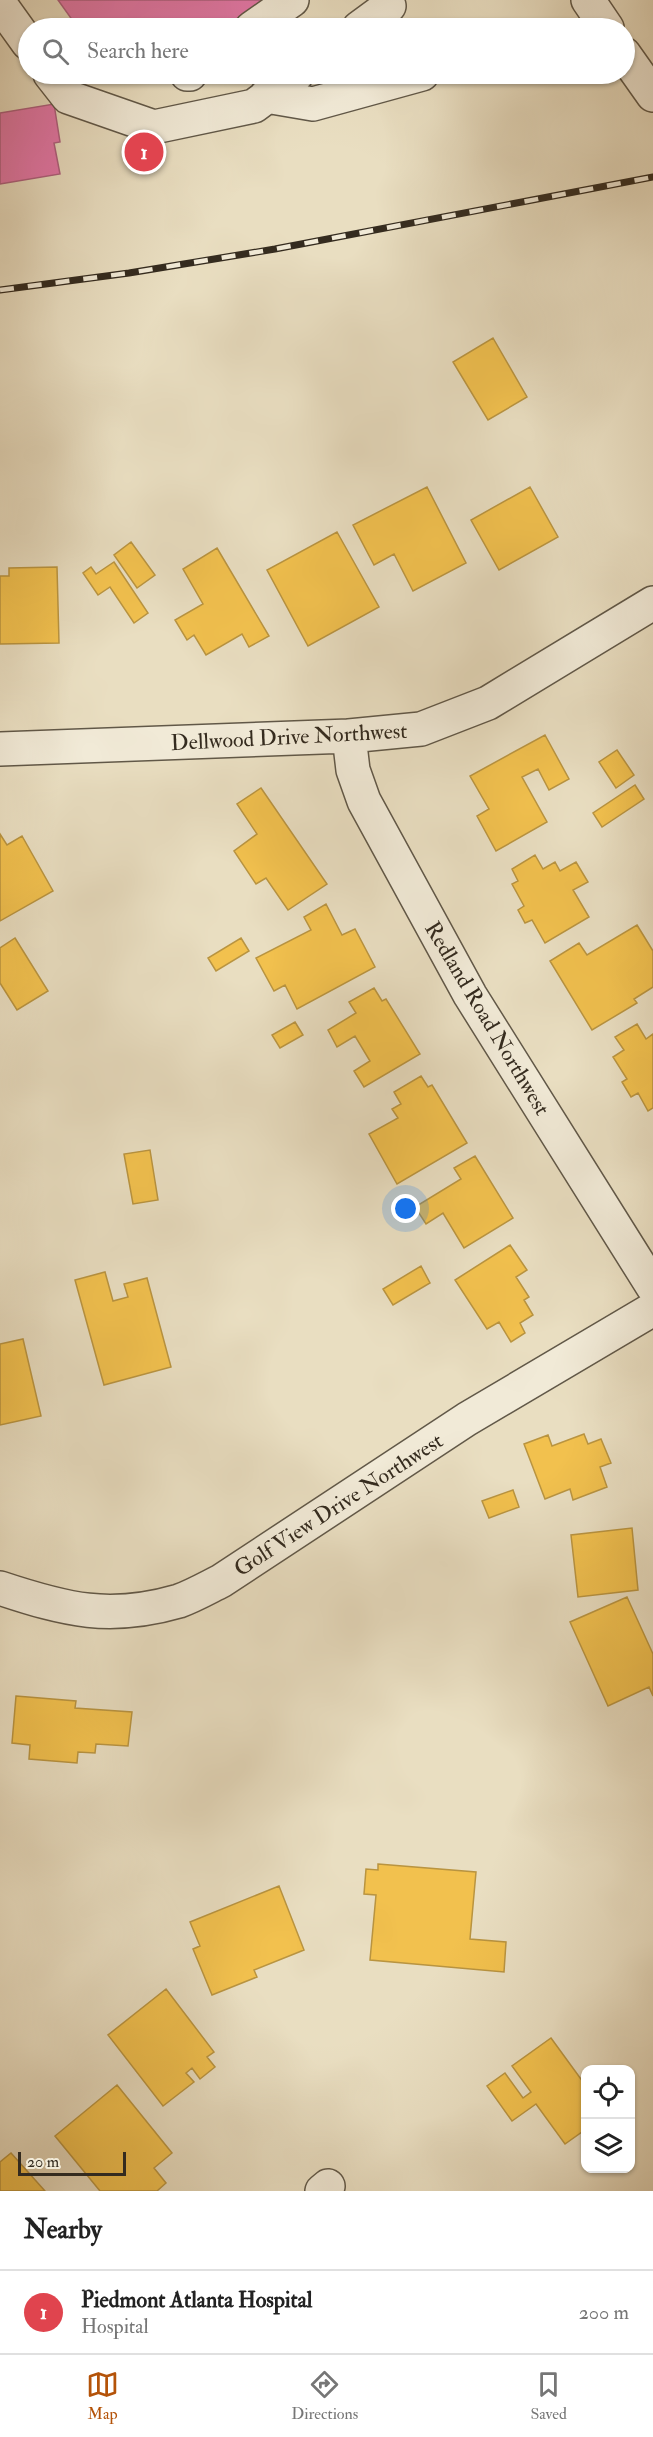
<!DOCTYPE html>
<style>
body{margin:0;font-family:"IM FELL Double Pica",serif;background:#f6f6f6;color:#222}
.controls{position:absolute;right:18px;bottom:18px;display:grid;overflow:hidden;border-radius:12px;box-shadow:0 2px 4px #0004}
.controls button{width:54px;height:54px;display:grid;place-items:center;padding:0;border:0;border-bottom:2px solid #e0e0e0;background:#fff;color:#222;font:30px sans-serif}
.scale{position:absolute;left:18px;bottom:15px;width:108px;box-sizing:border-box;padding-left:6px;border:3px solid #342b1f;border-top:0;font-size:16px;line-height:21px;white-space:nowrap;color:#342b1f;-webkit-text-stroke:4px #f1ead7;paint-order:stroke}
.you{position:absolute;left:406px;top:1209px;width:21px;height:21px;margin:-15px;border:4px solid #fff;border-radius:50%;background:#1a73e8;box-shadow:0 0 0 9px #1a73e833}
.badge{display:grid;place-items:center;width:39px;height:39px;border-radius:50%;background:#b45309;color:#fff;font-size:20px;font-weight:700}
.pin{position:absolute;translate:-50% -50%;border:3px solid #fff;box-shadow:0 2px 6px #0006}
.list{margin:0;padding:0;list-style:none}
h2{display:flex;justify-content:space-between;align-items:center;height:78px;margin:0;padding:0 24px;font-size:26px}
h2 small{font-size:20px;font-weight:400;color:#767676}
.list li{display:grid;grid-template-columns:39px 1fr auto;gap:18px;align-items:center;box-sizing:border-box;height:84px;padding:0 24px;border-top:2px solid #e0e0e0}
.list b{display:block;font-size:22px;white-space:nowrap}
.list p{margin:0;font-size:20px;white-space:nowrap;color:#767676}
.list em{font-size:20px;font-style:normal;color:#767676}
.icon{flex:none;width:33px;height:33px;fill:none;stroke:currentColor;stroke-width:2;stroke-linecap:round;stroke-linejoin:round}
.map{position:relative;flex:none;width:653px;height:2191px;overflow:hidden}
.search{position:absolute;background:#fff;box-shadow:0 2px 4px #0004;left:18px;right:18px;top:18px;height:66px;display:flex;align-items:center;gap:15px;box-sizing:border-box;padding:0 21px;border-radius:33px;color:#767676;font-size:22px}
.sheet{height:162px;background:#fff}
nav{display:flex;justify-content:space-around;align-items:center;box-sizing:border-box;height:84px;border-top:2px solid #e0e0e0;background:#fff;font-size:16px;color:#767676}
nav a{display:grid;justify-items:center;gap:3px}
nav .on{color:#b45309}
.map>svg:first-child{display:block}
</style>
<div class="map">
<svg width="653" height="2191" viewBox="0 0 653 2191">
<rect width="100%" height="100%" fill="#e9dec1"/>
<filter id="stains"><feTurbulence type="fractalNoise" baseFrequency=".00333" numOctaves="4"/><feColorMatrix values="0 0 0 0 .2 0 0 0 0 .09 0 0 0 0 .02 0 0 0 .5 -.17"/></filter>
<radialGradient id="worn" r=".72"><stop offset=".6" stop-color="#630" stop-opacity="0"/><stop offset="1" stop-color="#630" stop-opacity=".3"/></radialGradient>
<path fill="#f2c14e" stroke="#b99440" stroke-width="1.5" d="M493 338 527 397 488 420 453 362Z
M427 487 466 563 413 591 394 554 374 565 353 525Z
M530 487 558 537 499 570 471 520Z
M337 532 379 607 308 646 267 570Z
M131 542 155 575 137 588 114 555Z
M217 548 269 636 249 647 242 634 206 655 194 635 187 640 175 620 203 604 183 569Z
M114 562 148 613 134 623 110 587 98 595 83 573 91 567 96 574Z
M57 567 59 643 0 644V576H9V568Z
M545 735 569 779 549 790 538 769 522 777 547 822 496 851 477 816 489 809 470 776Z
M617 750 634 775 616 788 599 762Z
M635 785 644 799 602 827 593 813Z
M261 788 327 884 288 910 266 878 256 884 234 851 257 834 237 804Z
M0 834 7 845 22 836 53 891 0 921Z
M535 855 543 869 555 862 560 871 576 862 588 882 573 890 589 917 545 943 532 920 525 923 518 910 524 906 512 884 518 881 512 869Z
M326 904 342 935 355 929 375 967 297 1009 285 985 274 991 256 958 311 930 304 917Z
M637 925 653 951V987L634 999 637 1003 592 1030 550 961 579 943 587 955Z
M15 938 48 991 17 1010 0 983V948Z
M241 938 249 951 216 971 208 958Z
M374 988 382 1001 386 999 420 1054 364 1087 354 1071 370 1061 355 1036 337 1047 328 1030 356 1013 349 1002Z
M295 1022 303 1035 280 1048 272 1035Z
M637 1024 646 1039 653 1034V1108L648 1111 638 1093 631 1097 622 1082 627 1079 613 1057 624 1050 615 1037Z
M421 1076 428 1087 432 1085 467 1143 397 1184 369 1134 398 1118 392 1109 401 1104 394 1092Z
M150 1150 158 1200 133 1204 124 1154Z
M475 1156 513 1218 464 1248 443 1213 426 1224 415 1207 461 1179 454 1168Z
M510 1245 527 1270 516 1277 529 1297 524 1300 533 1315 520 1323 525 1333 511 1342 499 1322 487 1329 455 1280Z
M421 1266 430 1283 393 1305 383 1289Z
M105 1272 113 1301 128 1297 124 1284 147 1278 171 1367 104 1385 75 1280Z
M23 1339 41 1416 0 1425V1344Z
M584 1434 588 1444 601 1439 611 1463 600 1467 607 1487 573 1500 570 1489 545 1499 524 1444 548 1435 552 1446Z
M513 1490 519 1507 489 1518 482 1501Z
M632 1528 638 1590 578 1597 571 1535Z
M627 1597 653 1654V1696L649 1687 608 1706 570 1622Z
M16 1696 76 1701 75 1708 132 1712 128 1746 96 1744 95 1753 78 1752 77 1763 29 1759 30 1745 12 1743Z
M378 1864 476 1872 470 1939 506 1942 504 1972 370 1960 376 1895 364 1894 366 1869 378 1870Z
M279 1886 304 1950 254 1970 257 1977 212 1995 193 1949 200 1946 190 1922Z
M166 1989 214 2052 207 2057 215 2067 200 2079 192 2068 186 2073 194 2082 163 2106 108 2035Z
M551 2038 586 2086V2129L565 2144 536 2104 512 2121 487 2086 505 2073 523 2098 531 2092 512 2066Z
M117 2085 172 2153 154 2168 166 2183 157 2191H100L55 2136Z
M11 2153 45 2191H0V2162Z"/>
<path fill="#e377a8" stroke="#ae607f" stroke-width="1.5" d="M58 0H264L223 28H78Z
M54 104 60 142 54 143 60 174 0 184V113Z"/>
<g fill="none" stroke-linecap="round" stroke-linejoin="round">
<defs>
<path id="minor" d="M588 0 607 28
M0 4 28 43
M252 28 292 0
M359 28 389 6
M624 54 653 95
M50 74 68 97 154 127 254 106 297 74
M187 74H190
M266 96 313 104 422 74
M349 736 353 770 364 801 470 995 653 1287
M0 749 349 736 421 729 488 703 653 603
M0 1588C66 1610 110 1621 179 1601 193 1596 207 1588 221 1581L467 1419 653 1309
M322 2191 328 2186"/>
</defs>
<use href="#minor" stroke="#615848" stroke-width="36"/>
<use href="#minor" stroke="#f1ead7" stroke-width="33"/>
<defs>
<path id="rail" d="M0 290 129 273 275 249 653 177"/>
</defs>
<use href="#rail" stroke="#342b1f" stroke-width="7"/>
<use href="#rail" stroke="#f1ead7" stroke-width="4.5" stroke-dasharray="14" stroke-linecap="butt"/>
</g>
<g text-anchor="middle" stroke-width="6" stroke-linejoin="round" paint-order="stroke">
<g font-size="22" fill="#342b1f" stroke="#f1ead7">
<text transform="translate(289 736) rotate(-3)" y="8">Dellwood Drive Northwest</text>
<text transform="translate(488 1018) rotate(59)" y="8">Redland Road Northwest</text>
<text transform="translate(338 1504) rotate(-33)" y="8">Golf View Drive Northwest</text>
</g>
</g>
<rect width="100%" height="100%" filter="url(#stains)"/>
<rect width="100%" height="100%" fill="url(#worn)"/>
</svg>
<div class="controls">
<button><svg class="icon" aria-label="locate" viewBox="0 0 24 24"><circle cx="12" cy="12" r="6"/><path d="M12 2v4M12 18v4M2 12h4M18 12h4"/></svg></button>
<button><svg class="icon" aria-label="layers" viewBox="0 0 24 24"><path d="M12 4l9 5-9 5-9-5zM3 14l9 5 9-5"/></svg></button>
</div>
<div class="scale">20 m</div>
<div class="you"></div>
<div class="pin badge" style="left:144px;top:152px;background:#e0444e">1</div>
<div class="search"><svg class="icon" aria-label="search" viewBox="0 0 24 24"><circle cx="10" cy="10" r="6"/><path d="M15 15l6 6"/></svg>Search here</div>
</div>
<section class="sheet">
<h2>Nearby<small></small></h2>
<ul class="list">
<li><span class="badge" style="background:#e0444e">1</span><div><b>Piedmont Atlanta Hospital</b><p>Hospital</p></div><em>200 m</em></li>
</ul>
</section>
<nav>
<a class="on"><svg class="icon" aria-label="map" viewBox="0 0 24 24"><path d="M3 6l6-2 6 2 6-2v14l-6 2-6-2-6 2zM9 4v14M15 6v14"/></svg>Map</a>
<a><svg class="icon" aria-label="directions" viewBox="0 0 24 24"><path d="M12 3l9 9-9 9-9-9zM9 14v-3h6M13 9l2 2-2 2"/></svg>Directions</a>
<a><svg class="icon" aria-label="saved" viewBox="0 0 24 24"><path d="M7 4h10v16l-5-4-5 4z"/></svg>Saved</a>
</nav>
